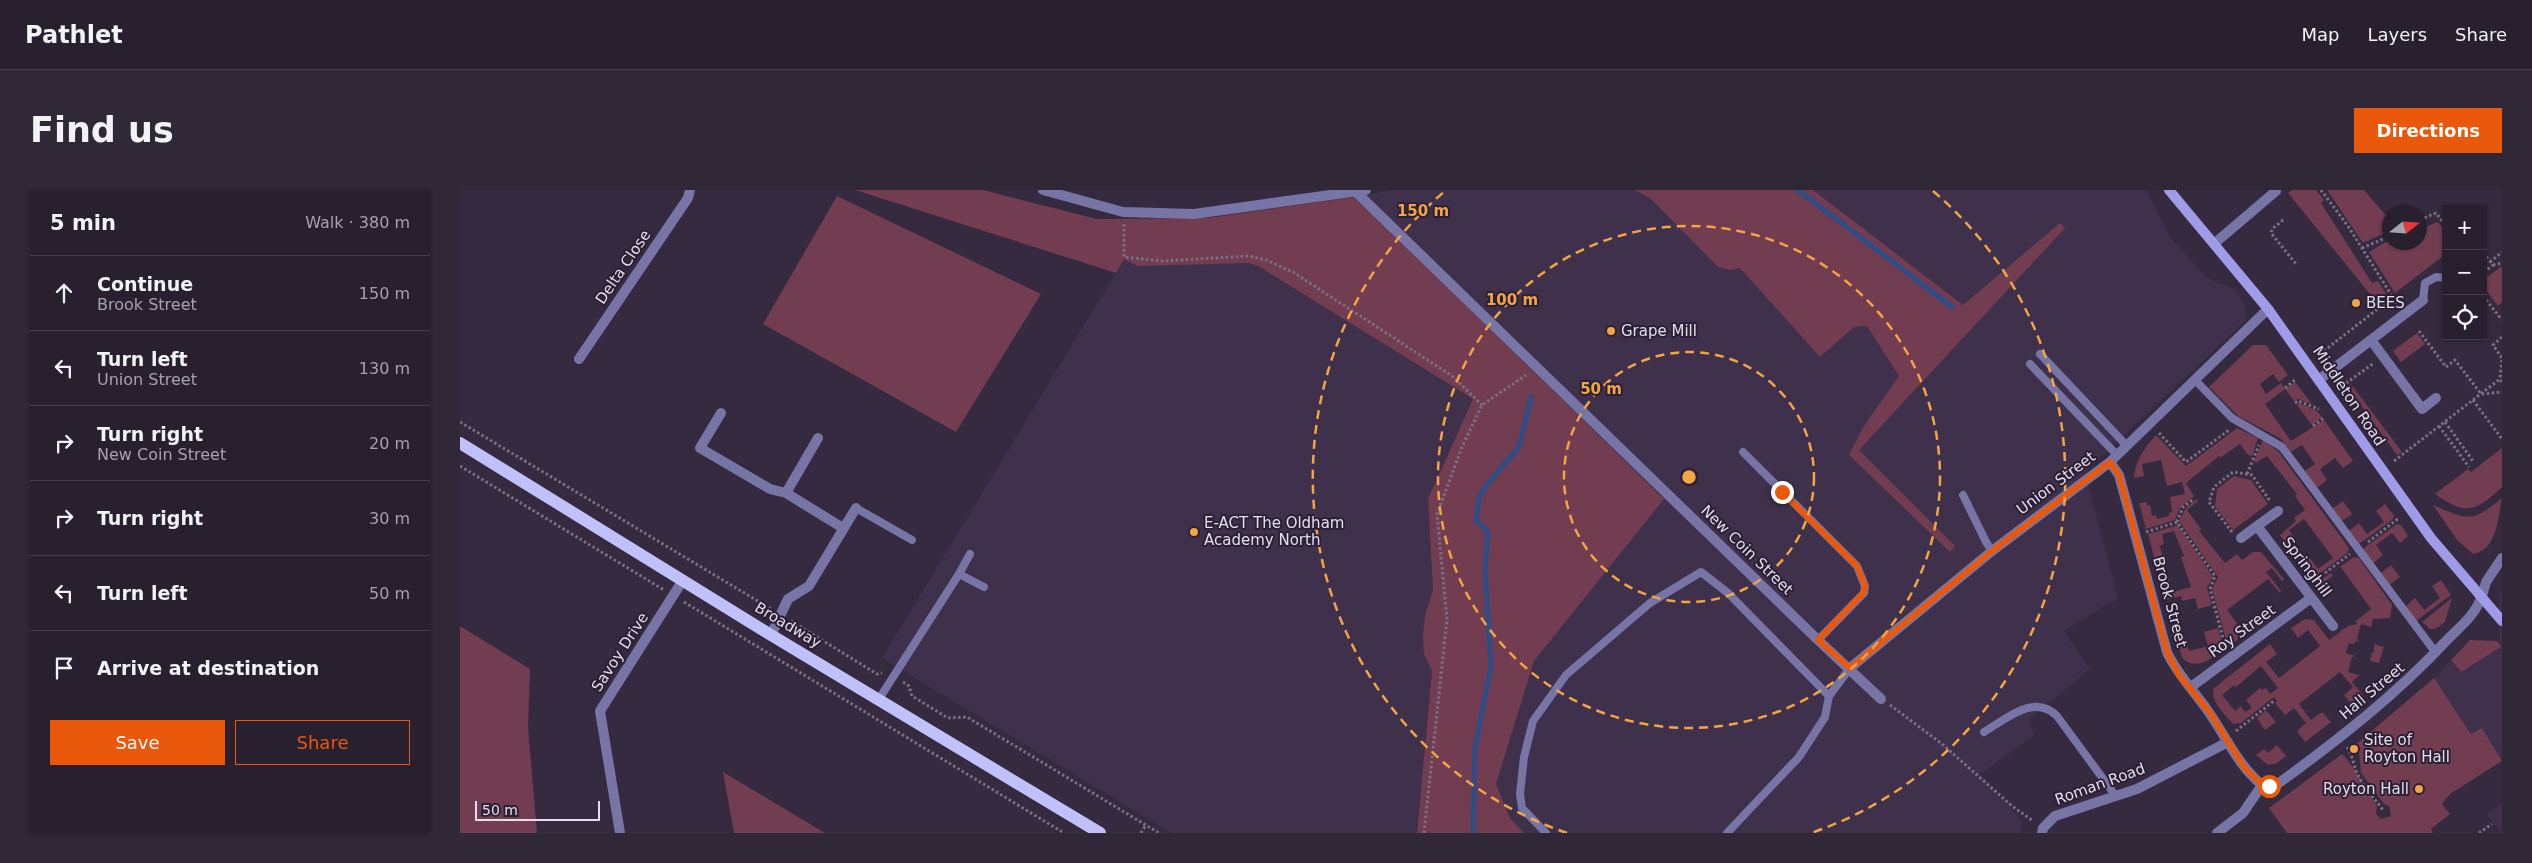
<!DOCTYPE html>
<meta charset="utf-8">
<style>
body{margin:0;font-family:"DejaVu Sans",sans-serif;background:#302837;color:#f1f3f6}
.controls{position:absolute;right:15px;top:15px;display:grid;overflow:hidden;border-radius:0px;box-shadow:0 1px 4px #0004}
.controls button{width:45px;height:45px;display:grid;place-items:center;padding:0;border:0;border-bottom:1px solid #443e4b;background:#28202f;color:#f1f3f6;font:25px sans-serif}
.compass{position:absolute;left:1922px;top:15px;width:45px;height:45px;border-radius:50%;background:#28202f;box-shadow:0 1px 4px #0004;rotate:73deg}
.scale{position:absolute;left:15px;bottom:12px;width:125px;box-sizing:border-box;padding-left:5px;border:2px solid #e4ddeb;border-top:0;font-size:14px;line-height:18px;white-space:nowrap;color:#e4ddeb;-webkit-text-stroke:4px #2b2035;paint-order:stroke}
.stop{position:absolute;width:15px;height:15px;margin:-11px;border:4px solid #ea580c;border-radius:50%;background:#fff}
.stop.end{background:#ea580c;border-color:#fff;box-shadow:0 1px 5px #0008}
.list{margin:0;padding:0;list-style:none}
h2{display:flex;justify-content:space-between;align-items:center;height:65px;margin:0;padding:0 20px;font-size:21px}
h2 small{font-size:16px;font-weight:400;color:#a5a3aa}
.list li{display:grid;grid-template-columns:32px 1fr auto;gap:15px;align-items:center;box-sizing:border-box;height:75px;padding:0 20px;border-top:1px solid #443e4b}
.list b{display:block;font-size:19px;white-space:nowrap}
.list p{margin:0;font-size:16px;white-space:nowrap;color:#a5a3aa}
.list em{font-size:16px;font-style:normal;color:#a5a3aa}
.actions{display:flex;gap:10px;padding:15px 20px}
.actions a{flex:1;padding:11px 0;border:1px solid #ea580c;border-radius:0px;text-align:center;font-size:18px;color:#ea580c}
.actions .main{background:#ea580c;color:#fff}
.icon{flex:none;width:28px;height:28px;fill:none;stroke:currentColor;stroke-width:2;stroke-linecap:round;stroke-linejoin:round}
.map{position:relative;flex:none;width:2042px;height:643px;overflow:hidden;border-radius:0px}
header{display:flex;align-items:center;gap:30px;box-sizing:border-box;height:70px;padding:0 25px;background:#28202f;border-bottom:1px solid #443e4b}
header strong{font-size:24px}
nav{display:flex;gap:28px;margin-inline-start:auto;font-size:18px}
.intro{display:flex;align-items:center;justify-content:space-between;box-sizing:border-box;height:120px;padding:0 30px}
h1{margin:0;font-size:35px}
.button{padding:12px 22px;border-radius:0px;background:#ea580c;color:#fff;font-size:18px;font-weight:700}
main{display:flex;gap:30px;padding:0 30px}
aside{flex:1;background:#28202f;border-radius:0px;box-shadow:0 1px 4px #0004}
.map>svg:first-child{display:block}
</style>
<header>
<strong>Pathlet</strong>
<nav><a>Map</a><a>Layers</a><a>Share</a></nav>
</header>
<div class="intro"><h1>Find us</h1><a class="button">Directions</a></div>
<main>
<aside>
<h2>5 min<small>Walk · 380 m</small></h2>
<ul class="list">
<li><svg class="icon" aria-label="ahead" viewBox="0 0 24 24"><path d="M12 20V5M6 11l6-6 6 6"/></svg><div><b>Continue</b><p>Brook Street</p></div><em>150 m</em></li>
<li><svg class="icon" aria-label="left" viewBox="0 0 24 24"><path d="M17 20v-9H6M10 6l-5 5 5 5"/></svg><div><b>Turn left</b><p>Union Street</p></div><em>130 m</em></li>
<li><svg class="icon" aria-label="right" viewBox="0 0 24 24"><path d="M7 20v-9h11M14 6l5 5-5 5"/></svg><div><b>Turn right</b><p>New Coin Street</p></div><em>20 m</em></li>
<li><svg class="icon" aria-label="right" viewBox="0 0 24 24"><path d="M7 20v-9h11M14 6l5 5-5 5"/></svg><div><b>Turn right</b></div><em>30 m</em></li>
<li><svg class="icon" aria-label="left" viewBox="0 0 24 24"><path d="M17 20v-9H6M10 6l-5 5 5 5"/></svg><div><b>Turn left</b></div><em>50 m</em></li>
<li><svg class="icon" aria-label="arrive" viewBox="0 0 24 24"><path d="M6 21V4h12l-3 4 3 4H6"/></svg><div><b>Arrive at destination</b></div></li>
</ul>
<div class="actions"><a class="main">Save</a><a>Share</a></div>
</aside>
<div class="map">
<svg width="2042" height="643" viewBox="0 0 2042 643">
<rect width="100%" height="100%" fill="#352a3f"/>
<path fill="#3f314c" d="M932 0H1686L1710 47 1747 88 1775 99 1786 116 1785 131 1625 282 1658 408 1604 441 1630 479 1569 530 1574 546 1520 584 1561 630 1562 643H1064L1050 628 1036 594 1074 471 1203 309 895 7Z
M664 69 788 73 798 76 1013 209 968 309 973 400 965 425 964 464 972 481 957 643H711L422 468Z
M2042 399V571L2022 538 2012 544 1974 489 1991 469 2002 480 2040 454 2039 407Z
M2042 613V643H2041L2027 625Z"/>
<path fill="#723c51" fill-rule="evenodd" d="M395 0H523L637 29 747 28 895 7 1204 309 1074 471 1036 594 1050 628 1064 643H957L972 481 964 464 963 446 965 425 973 400 968 309 1013 209 798 76 788 73 677 76 664 69 656 83Z
M1175 0H1353L1503 115 1600 33 1605 38 1399 260 1495 356 1490 362 1389 265 1404 236 1439 186 1407 136 1394 137 1360 167 1280 78 1270 80 1258 77 1190 8Z
M1832 0H1856L1864 10 1861 13 1912 93 1918 91 1928 107 1918 114 1828 3Z
M1867 0H1904L1929 29V41L1903 53Z
M377 6 581 104 496 242 303 134Z
M1978 32 1986 42V70L1983 66 1935 103 1909 62 1929 50 1930 52H1960V39Z
M2042 76V112L2038 116 2023 96V90Z
M1957 143 1965 154 1941 172 1933 161Z
M1793 155H1806L1828 185 1819 192 1813 184 1800 194 1806 204 1821 193 1825 199 1835 192 1852 214 1838 209 1834 211 1825 199 1805 214 1831 251 1864 230 1893 271 1883 278 1875 268 1860 279 1867 290 1857 298 1845 281 1855 274 1842 255 1831 262 1821 249 1778 226 1749 197Z
M1891 194 1942 262 1937 265 1887 196Z
M1839 213 1856 220 1862 227 1852 235 1837 215Z
M1777 238 1798 248 1792 266 1788 265 1780 254 1760 268 1759 266 1726 293 1734 306 1720 318 1715 330 1686 339 1679 313 1687 312V316L1690 315 1692 326 1696 325 1697 329 1709 326V323L1712 322 1710 307 1725 304 1722 292 1707 296 1701 270 1682 274 1684 286 1674 288C1675 270 1685 257 1696 245L1726 276Z
M1803 250 1818 261 1889 358 1887 363 1855 387H1852L1842 375 1850 368 1858 379 1873 368 1844 329 1829 340 1836 350 1828 356 1820 345 1836 331 1834 328 1845 320 1835 306 1837 304 1807 266 1796 273 1794 271Z
M2042 258V297C2015 322 2006 326 1975 304L2008 279 2011 282Z
M1774 286 1791 290 1808 314 1773 340 1755 316 1757 299Z
M2042 308C2038 328 2037 360 2013 364L1997 350 1973 315C2008 330 2012 333 2042 308Z
M1737 309 1738 311 1727 320 1741 339 1739 341 1765 373 1777 364 1782 370 1793 362H1801L1824 389 1822 391 1812 378 1806 382 1821 401 1820 403 1808 389 1767 420 1785 444 1768 457 1752 399 1758 387 1719 331 1726 318Z
M1883 311 1892 324 1882 331 1872 319Z
M1925 314 1934 326 1932 330 1899 354 1889 341 1899 333 1907 344 1924 332 1916 321Z
M1937 334 1941 335 1948 346 1940 353 1932 343 1916 355 1923 365 1913 373 1904 360V358Z
M1718 335 1753 387 1747 398 1752 415 1738 419 1735 408 1722 411 1721 406 1705 410 1700 390 1708 387 1713 402 1731 397 1721 367 1724 366 1714 341 1702 344 1704 354 1700 356 1704 372 1696 374 1688 344Z
M1894 367 1899 368 1932 415 1930 428 1913 429 1911 437 1901 434 1897 449 1899 452 1895 451 1894 454 1889 453 1886 463 1895 466 1892 467 1888 482 1899 485 1892 492 1903 505 1892 515 1884 505 1893 497 1880 482 1839 514 1851 530 1862 522 1871 532 1845 552 1837 541 1846 533 1834 518 1825 525 1815 513 1817 511 1814 507 1781 533 1773 534C1766 525 1749 511 1754 498L1810 454 1817 464 1806 472 1819 488 1860 456 1848 440 1838 448 1831 438 1845 429 1854 430 1869 450 1888 436 1897 434 1896 431 1911 419 1880 376 1871 383 1873 386 1866 391 1873 401 1866 406 1858 396V392ZM1801 476 1818 498 1810 504 1806 498 1802 500 1800 498 1786 510 1792 518 1785 522 1781 516 1775 521 1762 505 1774 495 1776 497Z
M1931 375 1940 387 1929 395 1921 383Z
M1981 390 1991 405 1956 431 1945 417 1955 408 1964 420 1980 408 1972 396Z
M1992 408 1985 432 1975 439H1970L1962 432Z
M0 436 70 479 68 537 77 643H0Z
M1758 438 1764 459C1752 468 1738 481 1723 469L1716 451 1725 448 1729 461 1748 456 1744 442Z
M2010 450 2037 451 2041 457 2001 482 1991 470Z
M1914 454 1924 457 1919 473 1910 471 1912 462 1914 463Z
M1974 488 2011 544 2022 538 2042 571 1990 604 1982 614 1990 624 1971 639 1973 643H1827L1809 618 1882 564C1891 571 1909 604 1917 616L1916 624 1921 629 1931 626 1929 616 1924 614 1901 583 1899 562 1894 556Z
M1806 520 1816 532 1805 540 1797 528Z
M1817 555 1826 566 1817 573 1808 575 1796 565 1804 559 1808 563Z
M263 582 365 643H274Z"/>
<g fill="none" stroke-linecap="round" stroke-linejoin="round">
<path stroke="#2d4e86" stroke-width="5" d="M1338 0 1492 117
M1013 643 1015 558 1031 476 1025 380 1028 342 1016 330 1019 307 1028 293 1059 257 1071 207"/>
<path stroke="#7a7082" stroke-width="3" stroke-dasharray="2.5 2.5" stroke-linecap="butt" d="M1861 0 1888 36 1937 114
M1823 30 1812 39 1811 43 1836 74
M1960 30 1976 23 1986 36
M664 34V67L702 71 789 66 806 70 833 82 992 186 1022 215
M1902 58 1930 46
M2023 63 2033 75 2023 83
M2030 72 2042 62
M2033 75 2042 73
M2023 106 2042 130
M1959 141 1986 177 1995 170 2021 204 2042 202
M2009 146 2011 149
M2042 147 2033 155 2042 168
M1860 164 1933 107
M2042 170 2040 189 2042 192
M1882 196 1914 173
M1825 198 1836 189
M2013 210 2042 249
M1835 213 1838 211 1859 219
M0 232 311 419
M1985 232 2013 271
M1853 236 1865 227
M1979 236 2009 277
M1699 243 1726 272 1769 240
M1934 271 2040 189
M0 276 204 400
M1787 284 1799 255
M1717 332 1723 317 1734 309
M1686 342 1717 332 1755 386 1750 399 1765 456
M1772 342 1749 312 1754 297 1773 282 1792 285 1810 311
M1908 352 1939 328
M1853 392 1890 364
M224 412 604 643
M331 431 417 484 422 483
M443 492 449 496 452 506 488 528 507 527 699 643
M1430 515 1482 554 1552 616 1573 631
M1776 541 1815 510
M1887 557C1893 566 1893 574 1897 583 1903 596 1914 608 1923 620
M681 643 686 635
M964 643 987 429 977 324 1002 257 1022 215 1066 185
M2019 643 2032 634"/>
<path stroke="#7675a5" stroke-width="8" d="M1963 110 1965 93 1976 87 1986 88
M1580 164 1666 255
M1570 174 1657 265
M1735 190 1772 228 1822 257 1976 463
M1283 262 1397 376 1405 396 1404 403 1358 450
M1503 305 1526 352 1532 361
M396 318 452 350
M499 384 510 364
M419 509 499 384 524 397
M1524 542C1546 529 1574 503 1597 526L1655 605
M1086 643 1062 618 1060 604 1064 567 1073 531 1106 485 1190 413 1241 382 1268 403 1369 506
M1267 643 1339 567 1365 527 1369 506 1390 478"/>
<path stroke="#7675a5" stroke-width="10" d="M583 0 663 22 734 24 906 0
M896 2 1358 450 1421 509
M1755 53 1816 1
M1911 150 1962 219 1976 208
M119 169 228 8 230 0
M1860 189 1963 110
M261 223 240 258 310 299 326 303 383 338
M1650 272 1659 285 1707 462C1717 484 1734 501 1748 521 1766 547 1778 575 1802 595
M326 303 358 248
M1797 336 1818 321
M1781 348 1797 336 1873 436
M311 445 328 409 349 396 396 318
M1390 478 1532 361 1650 272 1808 119
M1731 497 1851 408
M1802 595 1819 593C1878 550 1937 504 1987 450 2001 436 2015 425 2022 406
M160 643 140 521 223 390
M1582 643 1583 638 1595 626 1677 599 1768 552
M1757 643 1783 623 1802 595"/>
<path stroke="#7675a5" stroke-width="10" d="M2022 406 2026 392 2042 368"/>
<path stroke="#9e9ce8" stroke-width="10" d="M1709 0 1808 119 1971 348 2042 431"/>
<path stroke="#c0c0fb" stroke-width="12" d="M0 253 311 445 640 643"/>
</g>
<g fill="none" stroke-linecap="round" stroke-linejoin="round">
<path stroke="#ea580c" stroke-width="6" d="M1322 302 1397 376 1405 396 1404 402 1358 450 1390 478 1532 361 1650 272 1659 285 1707 462 1719 485 1750 523 1784 577 1802 595 1809 596"/>
</g>
<g fill="none" stroke="#f3a443" stroke-width="2.5" stroke-dasharray="9 6">
<circle cx="1229" cy="287" r="125"/>
<circle cx="1229" cy="287" r="251"/>
<path d="M1107 643A376 376 0 0 1 985 1M1473 1A376 376 0 0 1 1351 643"/>
</g>
<g fill="#f3a443" stroke="#2b2035" stroke-width="2">
<circle cx="1896" cy="113" r="5"/>
<circle cx="1151" cy="141" r="5"/>
<circle cx="734" cy="342" r="5"/>
<circle cx="1894" cy="559" r="5"/>
<circle cx="1959" cy="599" r="5"/>
</g>
<g text-anchor="middle" stroke-width="4" stroke-linejoin="round" paint-order="stroke">
<g font-size="15" fill="#e4ddeb" stroke="#2b2035">
<text transform="translate(163 77) rotate(-56)" y="5">Delta Close</text>
<text transform="translate(1889 206) rotate(56)" y="5">Middleton Road</text>
<text transform="translate(1596 293) rotate(-37)" y="5">Union Street</text>
<text transform="translate(1287 360) rotate(44)" y="5">New Coin Street</text>
<text transform="translate(1847 377) rotate(53)" y="5">Springhill</text>
<text transform="translate(1710 412) rotate(75)" y="5">Brook Street</text>
<text transform="translate(328 435) rotate(31)" y="5">Broadway</text>
<text transform="translate(1782 441) rotate(-36)" y="5">Roy Street</text>
<text transform="translate(160 462) rotate(-57)" y="5">Savoy Drive</text>
<text transform="translate(1912 501) rotate(-40)" y="5">Hall Street</text>
<text transform="translate(1640 594) rotate(-20)" y="5">Roman Road</text>
</g>
<g font-size="15" fill="#e4ddeb" stroke="#2b2035" text-anchor="start">
<text x="1906" y="118">BEES</text>
<text x="1161" y="146">Grape Mill</text>
<text x="744" y="338">E-ACT The Oldham<tspan x="744" dy="17">Academy North</tspan></text>
<text x="1904" y="555">Site of<tspan x="1904" dy="17">Royton Hall</tspan></text>
<text x="1949" y="604" text-anchor="end">Royton Hall</text>
</g>
</g>
<circle cx="1229" cy="287" r="8" fill="#f3a443" stroke="#2b2035" stroke-width="2.5"/>
<g font-size="15" text-anchor="middle" font-weight="bold" fill="#f3a443" stroke="#2b2035" stroke-width="4" stroke-linejoin="round" paint-order="stroke">
<text x="963" y="26">150 m</text>
<text x="1052" y="115">100 m</text>
<text x="1141" y="204">50 m</text>
</g>
</svg>
<div class="controls">
<button>+</button>
<button>−</button>
<button><svg class="icon" aria-label="locate" viewBox="0 0 24 24"><circle cx="12" cy="12" r="6"/><path d="M12 2v4M12 18v4M2 12h4M18 12h4"/></svg></button>
</div>
<svg class="compass" viewBox="-18 -18 36 36"><path d="M0-13l5 13h-10z" fill="#e53935"/><path d="M0 13l5-13h-10z" fill="#a5a3aa"/></svg>
<div class="scale">50 m</div>
<div class="stop" style="left:1809px;top:596px"></div>
<div class="stop end" style="left:1322px;top:302px"></div>
</div>
</main>
